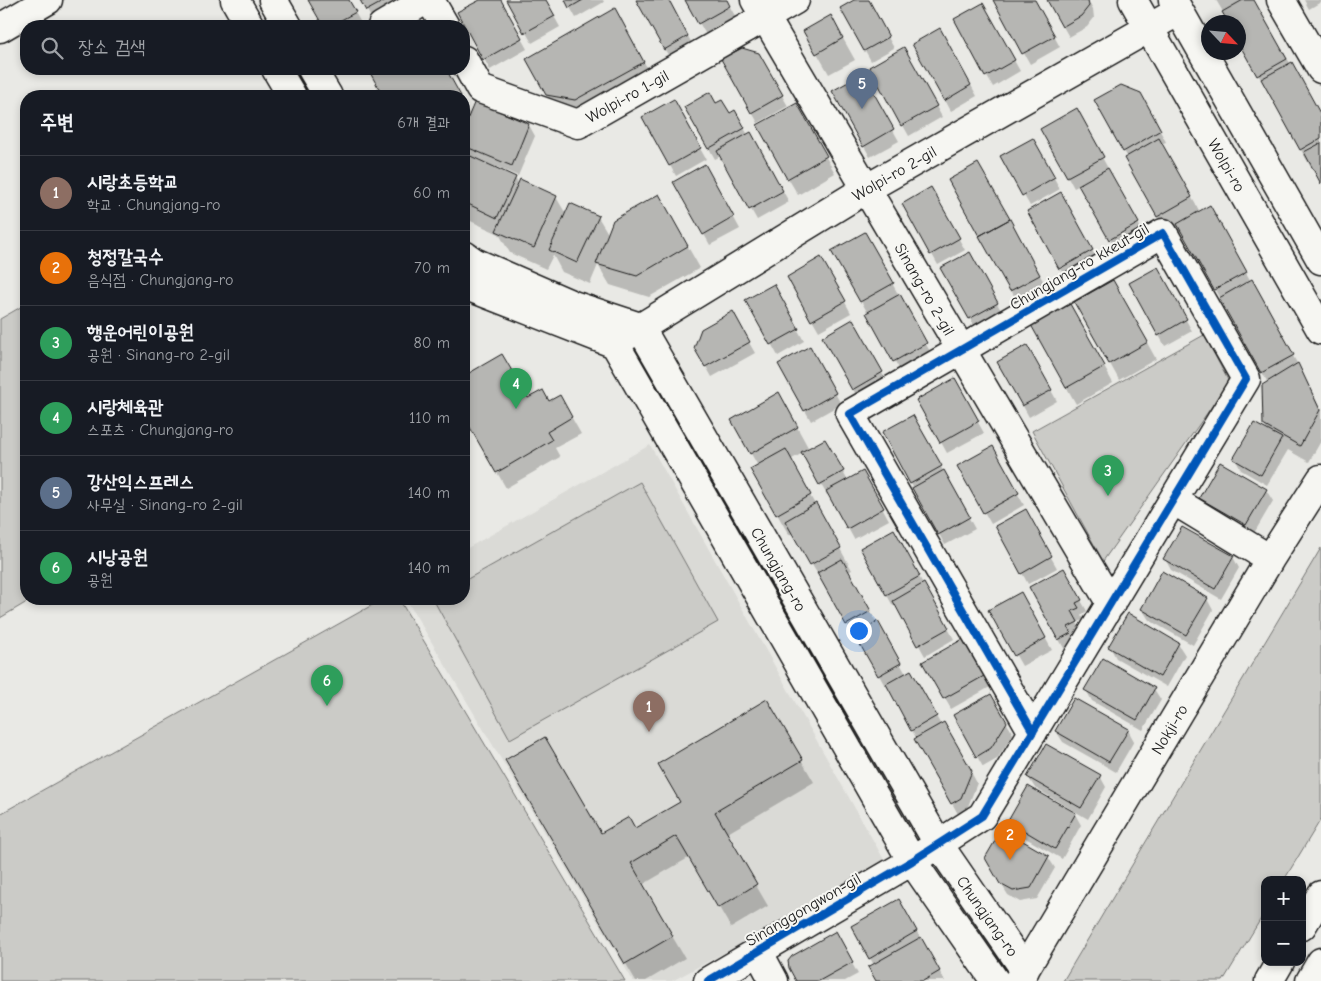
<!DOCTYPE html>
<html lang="ko">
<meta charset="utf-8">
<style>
body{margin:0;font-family:"Comic Neue","Poor Story",sans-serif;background:#242831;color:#f1f3f6}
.controls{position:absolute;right:15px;bottom:15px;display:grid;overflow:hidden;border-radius:10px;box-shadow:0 2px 8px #0003}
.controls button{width:45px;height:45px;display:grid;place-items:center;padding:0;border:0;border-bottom:1px solid #363941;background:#171b24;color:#f1f3f6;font:25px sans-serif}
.compass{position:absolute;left:1201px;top:15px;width:45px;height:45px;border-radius:50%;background:#171b24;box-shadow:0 2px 8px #0003;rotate:116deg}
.you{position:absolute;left:858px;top:630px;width:18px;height:18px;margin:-12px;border:4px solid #fff;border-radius:50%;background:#1a73e8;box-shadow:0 0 0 8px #1a73e833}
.badge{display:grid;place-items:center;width:32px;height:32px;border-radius:50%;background:#c8321e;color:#fff;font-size:16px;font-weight:700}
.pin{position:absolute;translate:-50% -41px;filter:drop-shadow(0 1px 2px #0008)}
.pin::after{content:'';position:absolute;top:26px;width:18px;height:15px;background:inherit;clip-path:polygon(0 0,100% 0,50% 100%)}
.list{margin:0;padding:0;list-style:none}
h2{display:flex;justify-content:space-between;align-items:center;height:65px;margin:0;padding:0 20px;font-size:21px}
h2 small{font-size:16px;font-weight:400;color:#9ea1a6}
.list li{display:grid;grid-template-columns:32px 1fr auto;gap:15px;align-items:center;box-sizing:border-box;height:75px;padding:0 20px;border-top:1px solid #363941}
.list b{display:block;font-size:19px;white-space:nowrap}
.list p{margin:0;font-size:16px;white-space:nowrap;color:#9ea1a6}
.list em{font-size:16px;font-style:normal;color:#9ea1a6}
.icon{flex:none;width:28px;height:28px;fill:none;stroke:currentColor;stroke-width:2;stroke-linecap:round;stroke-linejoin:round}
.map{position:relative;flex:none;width:1321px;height:981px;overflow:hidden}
.search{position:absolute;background:#171b24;box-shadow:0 2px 8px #0003;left:20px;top:20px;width:450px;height:55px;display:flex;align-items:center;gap:12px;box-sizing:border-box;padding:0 18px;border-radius:20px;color:#9ea1a6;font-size:19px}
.panel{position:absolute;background:#171b24;box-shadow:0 2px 8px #0003;left:20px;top:90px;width:450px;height:515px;border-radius:20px}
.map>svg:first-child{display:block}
</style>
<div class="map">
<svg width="1321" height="981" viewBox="0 0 1321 981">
<rect width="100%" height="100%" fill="#e9e9e5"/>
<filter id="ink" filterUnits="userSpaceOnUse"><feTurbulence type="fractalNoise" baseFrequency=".02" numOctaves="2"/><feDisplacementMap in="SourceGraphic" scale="10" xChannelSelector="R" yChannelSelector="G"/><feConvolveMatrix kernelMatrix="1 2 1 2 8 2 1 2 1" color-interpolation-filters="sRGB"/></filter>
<g filter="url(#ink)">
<path fill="#dadad6" d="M650 445 887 865 672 981H633L406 599H464V550Z"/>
<path fill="#cbcbc7" stroke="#747472" d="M26 304V599H32L0 618V319Z
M1204 335 1229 382 1103 561 1032 431Z
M640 482 718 622 510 739 433 599H464V581Z
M1321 548V819L1284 880H1265V912L1223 981H1063Z
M383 599H399L625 981H0V814Z"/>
<path fill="#0003" d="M310 0H348L361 23 356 26H324Z
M361 0H402L373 21Z
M482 0H500L527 49 490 70 459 13Z
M507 0H545L560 27 532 43Z
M566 0H603L604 2 576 18Z
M637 0H668L700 58 677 71Z
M686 0H726L742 28 712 45Z
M856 0H867L894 48 871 61 841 8Z
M994 0H1034L1060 47 1030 64Z
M1048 0H1088L1093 9 1094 18 1087 27 1069 37Z
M1216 0H1253L1321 116V181L1315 170 1313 171 1238 39V22H1229Z
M1304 0H1321V2L1309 9Z
M983 5 1020 71 993 87 955 20Z
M831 17 855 60 829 74 817 53Z
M940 30 977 96 951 111 914 44Z
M627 31 656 84 560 117 547 95Z
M904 49 942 117 909 136 871 68Z
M758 54 788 106 758 123 723 60Z
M369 69H445L460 96H384Z
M862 75 899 141 870 157 834 91Z
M1140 94 1166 142 1161 144 1200 212 1209 207 1302 372 1321 410V441L1309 462 1288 450 1267 485 1241 470 1235 459 1268 432 1264 425 1268 383 1183 231 1170 238 1126 159 1128 158 1096 100Z
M673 101 706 159 676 176 643 118Z
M464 103 470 115 529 125 535 136 518 176 497 167 496 169 515 178 519 185 521 181 556 197 566 214 598 217 609 235 671 217 700 268 649 297 610 285 598 265 590 284 562 272 553 255 546 269 510 253 499 234 464 218V130L467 122 464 124Z
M715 105 729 115 735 112 748 135 751 134 789 202 757 220 721 156 715 159 686 107Z
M796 105 835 173 798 195 788 178Z
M1076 110 1144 234 1116 250 1080 185 1074 188 1042 129Z
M1033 139 1060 189 1030 206 1002 157Z
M705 165 740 229 710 245 675 182Z
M978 165 1046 286 1017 301 950 180Z
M931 189 965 250 938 265 904 204Z
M1060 194 1098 261 1066 279 1028 212Z
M864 233 932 355 901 372 861 301Z
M969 253 1003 314 976 329 942 269Z
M821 259 851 313 819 331 788 277Z
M1158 269 1192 331 1165 346 1130 284Z
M1113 281 1156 359 1119 380 1076 302Z
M773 285 804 341 778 356 747 300Z
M1070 305 1113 383 1076 404 1032 326Z
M732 313 755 353 712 377 695 347Z
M853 320 888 384 859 400 824 337Z
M809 347 841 404 811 421 779 364Z
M1027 347 1057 401 1029 417 999 362Z
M502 355 527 400 549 403 560 397 581 434 555 448 560 457 506 488 464 415V377Z
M954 380 984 433 947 453 918 400Z
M791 416 809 449 825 440 848 481 863 472 889 520 854 539 829 494 827 495 803 453 790 460 852 570 848 572 906 674 911 672 941 725 944 723 977 783 967 809 958 814 887 685 885 686 856 634 854 635 793 533 789 535 777 514 758 466 732 420Z
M913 416 975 529 945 545 883 433Z
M992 448 1024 505 991 524 959 467Z
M1266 490 1273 501 1253 535 1207 509 1200 498Z
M1025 511 1057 568 1028 584 997 527Z
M893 530 954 639 925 656 896 604 893 606 861 548Z
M1233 557 1239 568 1221 599 1171 570 1165 559Z
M1063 569 1087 611 1081 615 1084 619 1077 623 1083 633 1073 639 1076 644 1065 650 1030 588Z
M1020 593 1052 650 1022 666 990 610Z
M1207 599 1213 610 1193 645 1149 620 1142 609Z
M963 640 990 687 951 709 924 662Z
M1178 644 1185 655 1167 687 1116 658 1110 647Z
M1154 689 1161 700 1143 730 1092 701 1086 690Z
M991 695 1013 734 997 759 983 767 954 716Z
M767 701 814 782 726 834 768 906 731 928 690 857 642 885 685 958 646 981H636L507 760 601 835 635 830 682 802Z
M1128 730 1134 741 1116 772 1063 742 1056 731Z
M1100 776 1106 787 1088 819 1035 788 1028 777Z
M1075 814 1081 825 1062 859 1015 832 1009 821Z
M1048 857 1055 868 1037 899 1020 902 1008 895 992 869Z
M899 901 927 949 945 981H878L874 965 852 927Z
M835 933 858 974 845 981H798Z"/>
<path fill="#b6b6b3" stroke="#1c1c1c" d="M308 0H349L356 12 330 26H323Z
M360 0H386L366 11Z
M480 0H501L522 38 483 60 457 12Z
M506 0H546L555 16 524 33Z
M565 0H583L569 8Z
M636 0H669L688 36 664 50Z
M685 0H727L730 6 698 24Z
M854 0H869L889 37 864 51 840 8Z
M993 0H1035L1055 36 1022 54Z
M1047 0H1088L1089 6 1081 16 1062 27Z
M1243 0H1254L1287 59 1257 76 1238 42V22H1228L1222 12Z
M983 3 1015 60 985 77 954 19Z
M615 8 644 62 575 100 546 95 526 59Z
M831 15 843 38 816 54 803 31Z
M940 28 971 85 944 101 912 44Z
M904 47 937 106 901 126 869 67Z
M742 48 759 53 783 95 751 113 721 59Z
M1292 62 1321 115V138L1300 150 1261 79Z
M368 69H446L461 96H383Z
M863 74 894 129 863 147 832 91Z
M1121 85 1141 93 1161 130 1123 152 1094 100Z
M710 92 716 103 722 100 730 113 735 110 745 128 708 149 684 107Z
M674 99 701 148 669 166 642 117Z
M475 101 529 124 512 166 464 146V127Z
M797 103 827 156 787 179 757 125Z
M1077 108 1104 157 1067 177 1040 129Z
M751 132 783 191 749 210 717 151Z
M1033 138 1055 177 1022 196 1000 156Z
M1159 138 1192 197 1157 217 1124 158Z
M1321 143V184L1304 152Z
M464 153 516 177 497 218 464 202Z
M978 163 1010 219 979 236 948 180Z
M705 164 734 217 703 235 673 182Z
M1108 168 1139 223 1109 240 1078 185Z
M520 179 557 196 534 248 496 231Z
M931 187 960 238 930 255 902 204Z
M1061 192 1093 250 1059 269 1027 211Z
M659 194 688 246 637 276 596 264 613 220Z
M570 203 599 216 577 263 549 250Z
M1210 205 1247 272 1214 290 1177 224Z
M1010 219 1040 275 1010 291 979 236Z
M865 232 894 283 860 302 831 251Z
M970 252 998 303 969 319 940 268Z
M821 257 846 301 811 321 787 277Z
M1158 267 1187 319 1158 336 1129 283Z
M1252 279 1294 355 1261 373 1219 298Z
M1113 280 1148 342 1109 364 1074 302Z
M774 284 799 329 770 345 745 300Z
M900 294 927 343 893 362 866 313Z
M1070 304 1105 366 1066 388 1031 325Z
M733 311 750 342 705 367 694 348 701 329Z
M853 319 883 372 852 390 822 337Z
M1027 345 1052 390 1022 406 997 362Z
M810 346 836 393 804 411 778 364Z
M502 354 528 398 543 390 549 401 560 395 572 417 547 432 552 440 496 473 464 417V376Z
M1298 363 1320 410 1300 446 1263 425 1262 385Z
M955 378 979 421 940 443 916 400Z
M779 392 798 427 750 454 731 420Z
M913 415 942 466 910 484 882 432Z
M1254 423 1282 438 1261 475 1233 459Z
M825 439 844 471 819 485 801 452Z
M993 446 1019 493 983 513 957 466Z
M786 449 811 495 776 515 750 469Z
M1220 462 1267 489 1246 525 1199 498Z
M944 470 970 517 938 535 912 488Z
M863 471 884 508 847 529 826 491Z
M816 503 841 548 810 565 785 521Z
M1026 509 1052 556 1021 574 995 526Z
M1182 527 1234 556 1215 589 1163 559Z
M894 529 920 576 886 595 860 548Z
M842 559 871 611 846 625 817 573Z
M1064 568 1082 600 1076 603 1079 608 1072 611 1078 622 1068 627 1071 633 1058 640 1029 587Z
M1162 571 1208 598 1186 635 1141 609Z
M924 583 949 628 917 646 893 601Z
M1021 592 1046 638 1014 656 988 610Z
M1128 613 1179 643 1160 677 1108 647Z
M878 621 901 663 878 676 854 634Z
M963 639 984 676 943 699 922 662Z
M1103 658 1155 688 1137 720 1084 690Z
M911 670 937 716 911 731 886 684Z
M991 694 1007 722 991 748 976 757 953 715Z
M1074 698 1129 729 1109 762 1055 731Z
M767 699 803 760 715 812 757 884 718 908 676 836 631 863 673 936 625 964 505 760 545 737 601 833 629 817 635 828 680 802 658 764Z
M944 722 972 771 961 798 951 804 914 739Z
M1046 744 1101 775 1081 808 1027 777Z
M1028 786 1076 813 1055 849 1008 821Z
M1002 829 1049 856 1031 888 1013 891 1000 884 985 858Z
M899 899 917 931 869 959 851 926Z
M836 931 853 962 819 981H796L789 968 788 961 792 956Z
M921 937 940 971 923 981H876L868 967Z"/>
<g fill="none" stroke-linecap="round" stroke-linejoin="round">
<defs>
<path id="minor" d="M235 0 250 26
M273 0 288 26
M430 0 445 26
M755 0 1111 604
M1133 0 1321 330
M1173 0 1321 260
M1281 0 1321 69
M382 26 426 0
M0 28 48 0
M464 60 480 89 578 124 795 0
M276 69 292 96
M312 69 328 96
M464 255 474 262 573 305 640 327 939 845 1025 970
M464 285 615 344 912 861 995 981
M625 337 866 189 1179 11
M1173 500 1270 559
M1302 926 1321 895
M758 951 774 981
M708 981 912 861 982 816 1246 379 1163 233 850 414 1033 732
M1018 981 1270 559 1321 479
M1269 981 1280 962
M1310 981 1321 962"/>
</defs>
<use href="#minor" stroke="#1c1c1c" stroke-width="31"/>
<use href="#minor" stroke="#f6f6f2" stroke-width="28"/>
<defs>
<path id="cycleway" d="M708 981 912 861 982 816 1246 379 1163 233 850 414 1033 732"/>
</defs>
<use href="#cycleway" stroke="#f6f6f2" stroke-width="11"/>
<use href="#cycleway" stroke="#0057b8" stroke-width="8"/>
</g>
</g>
<g text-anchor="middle" stroke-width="4" stroke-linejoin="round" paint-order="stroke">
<g font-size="16" fill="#1c1c1c" stroke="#f6f6f2">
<text transform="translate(627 96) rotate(-29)" y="6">Wolpi-ro 1-gil</text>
<text transform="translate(1227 165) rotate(60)" y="6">Wolpi-ro</text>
<text transform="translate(894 173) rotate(-30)" y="6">Wolpi-ro 2-gil</text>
<text transform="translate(1079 266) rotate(-30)" y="6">Chungjang-ro kkeut-gil</text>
<text transform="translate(925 289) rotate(60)" y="6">Sinang-ro 2-gil</text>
<text transform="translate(779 569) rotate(60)" y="6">Chungjang-ro</text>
<text transform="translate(1169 729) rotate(-59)" y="6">Nokji-ro</text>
<text transform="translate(803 909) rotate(-30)" y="6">Sinanggongwon-gil</text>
<text transform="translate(988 916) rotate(55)" y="6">Chungjang-ro</text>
</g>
</g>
</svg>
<div class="controls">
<button>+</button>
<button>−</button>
</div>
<svg class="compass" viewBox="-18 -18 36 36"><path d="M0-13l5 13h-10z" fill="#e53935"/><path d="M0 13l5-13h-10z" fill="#9ea1a6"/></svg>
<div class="you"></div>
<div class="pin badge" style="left:649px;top:732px;background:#8d6e63">1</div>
<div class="pin badge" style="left:1010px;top:860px;background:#e8710a">2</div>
<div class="pin badge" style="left:1108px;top:496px;background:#2e9e5b">3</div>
<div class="pin badge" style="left:516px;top:409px;background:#2e9e5b">4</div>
<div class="pin badge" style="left:862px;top:109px;background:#5c6f8a">5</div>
<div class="pin badge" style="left:327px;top:706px;background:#2e9e5b">6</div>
<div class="search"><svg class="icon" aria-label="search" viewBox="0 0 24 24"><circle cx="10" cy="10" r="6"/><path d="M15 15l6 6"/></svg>장소 검색</div>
<section class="panel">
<h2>주변<small>6개 결과</small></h2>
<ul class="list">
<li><span class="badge" style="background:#8d6e63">1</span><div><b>시랑초등학교</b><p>학교 · Chungjang-ro</p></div><em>60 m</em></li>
<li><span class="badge" style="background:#e8710a">2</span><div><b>청정칼국수</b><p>음식점 · Chungjang-ro</p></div><em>70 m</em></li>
<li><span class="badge" style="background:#2e9e5b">3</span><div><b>행운어린이공원</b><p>공원 · Sinang-ro 2-gil</p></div><em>80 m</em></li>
<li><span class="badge" style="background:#2e9e5b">4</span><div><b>시랑체육관</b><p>스포츠 · Chungjang-ro</p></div><em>110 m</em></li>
<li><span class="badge" style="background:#5c6f8a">5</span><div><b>강산익스프레스</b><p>사무실 · Sinang-ro 2-gil</p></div><em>140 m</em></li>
<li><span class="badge" style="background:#2e9e5b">6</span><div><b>시낭공원</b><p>공원</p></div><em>140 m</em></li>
</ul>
</section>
</div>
